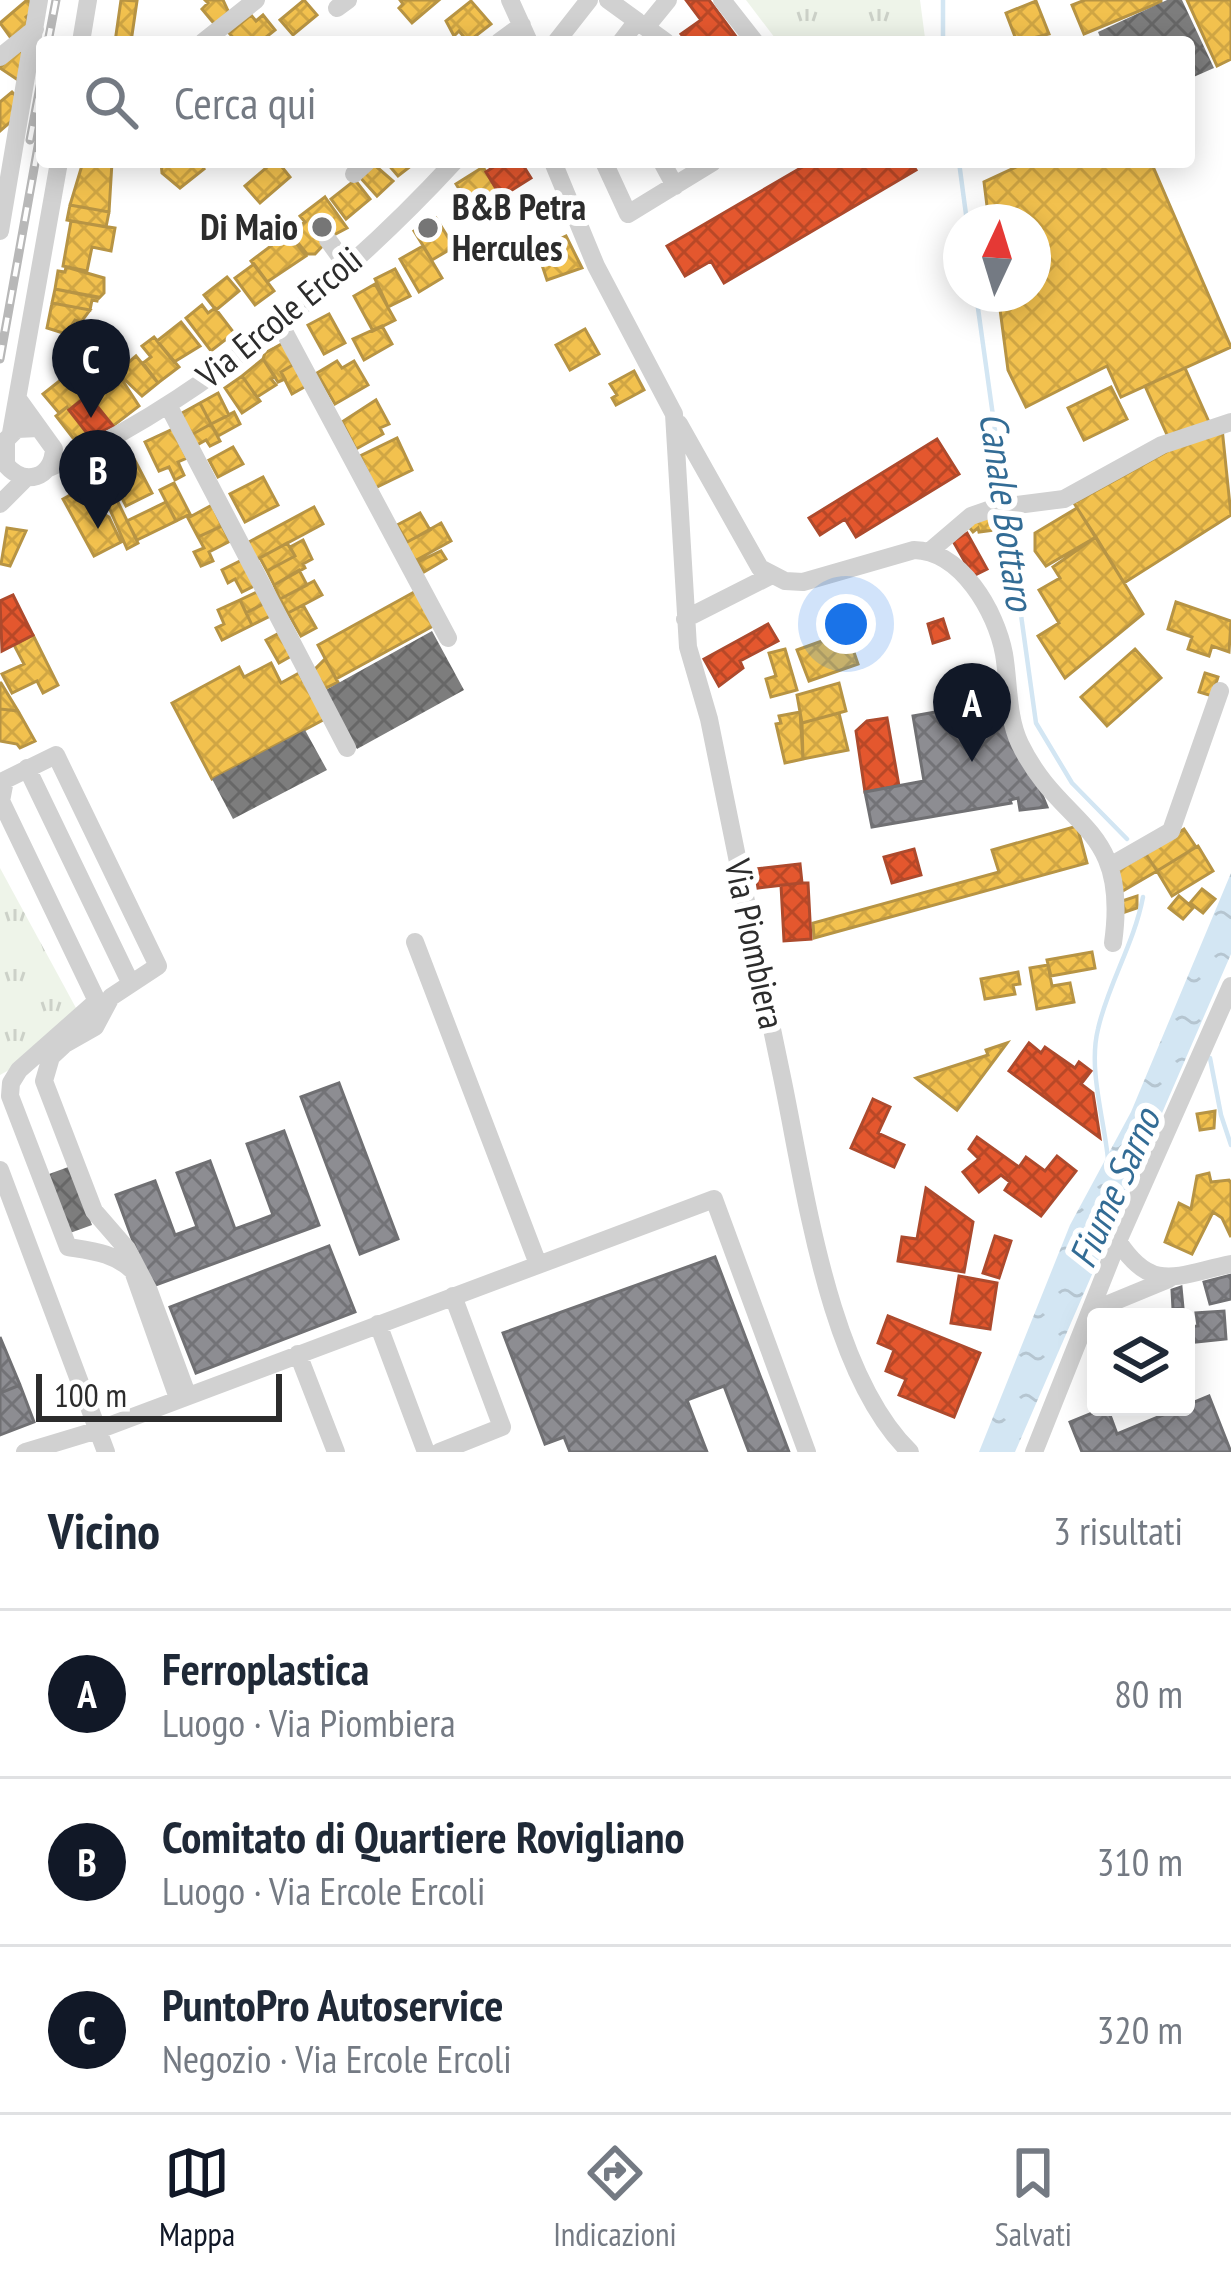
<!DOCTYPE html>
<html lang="it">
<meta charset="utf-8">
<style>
body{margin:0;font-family:"PT Sans Narrow",sans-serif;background:#f2f2f3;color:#1f2937}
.controls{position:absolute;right:36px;bottom:36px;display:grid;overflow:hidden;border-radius:12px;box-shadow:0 6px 30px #0003}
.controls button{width:108px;height:108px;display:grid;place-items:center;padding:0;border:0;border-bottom:3px solid #e0e1e3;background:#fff;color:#1f2937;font:60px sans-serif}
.compass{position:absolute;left:943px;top:204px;width:108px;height:108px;border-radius:50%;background:#fff;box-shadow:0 6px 30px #0003;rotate:4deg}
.scale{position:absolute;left:36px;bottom:30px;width:246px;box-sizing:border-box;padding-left:12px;border:6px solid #2c2c2c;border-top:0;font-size:33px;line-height:42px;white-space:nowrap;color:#2c2c2c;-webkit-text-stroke:9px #fff;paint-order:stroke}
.you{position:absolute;left:846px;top:624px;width:42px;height:42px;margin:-30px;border:9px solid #fff;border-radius:50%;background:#1a73e8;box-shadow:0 0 0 18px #1a73e833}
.badge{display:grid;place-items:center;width:78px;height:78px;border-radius:50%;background:#111827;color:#fff;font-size:39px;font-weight:700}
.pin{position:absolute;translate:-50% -99px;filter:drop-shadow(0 3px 6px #0008)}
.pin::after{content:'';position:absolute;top:63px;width:42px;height:36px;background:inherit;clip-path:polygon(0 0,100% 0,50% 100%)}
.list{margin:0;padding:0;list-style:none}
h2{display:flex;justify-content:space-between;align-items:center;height:156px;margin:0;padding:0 48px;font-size:51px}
h2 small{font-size:39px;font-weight:400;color:#747a83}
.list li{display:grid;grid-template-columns:78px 1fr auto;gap:36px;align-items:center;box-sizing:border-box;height:168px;padding:0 48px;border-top:3px solid #e0e1e3}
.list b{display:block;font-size:45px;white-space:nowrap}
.list p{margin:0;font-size:39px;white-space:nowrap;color:#747a83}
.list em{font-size:39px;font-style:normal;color:#747a83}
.icon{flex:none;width:66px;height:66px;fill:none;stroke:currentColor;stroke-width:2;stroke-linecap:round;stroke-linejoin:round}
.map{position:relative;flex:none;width:1231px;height:1452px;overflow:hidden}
.search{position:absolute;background:#fff;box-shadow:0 6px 30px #0003;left:36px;right:36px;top:36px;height:132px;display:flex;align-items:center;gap:30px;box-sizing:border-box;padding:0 42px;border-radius:12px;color:#747a83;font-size:45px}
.sheet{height:660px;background:#fff}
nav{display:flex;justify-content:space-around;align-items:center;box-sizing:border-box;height:168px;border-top:3px solid #e0e1e3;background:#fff;font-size:33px;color:#747a83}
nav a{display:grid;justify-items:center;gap:6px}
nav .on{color:#111827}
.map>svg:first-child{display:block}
</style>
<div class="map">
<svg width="1231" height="1452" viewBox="0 0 1231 1452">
<defs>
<pattern id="grass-tufts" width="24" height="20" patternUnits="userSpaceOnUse" patternTransform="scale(3)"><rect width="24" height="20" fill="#eef4e9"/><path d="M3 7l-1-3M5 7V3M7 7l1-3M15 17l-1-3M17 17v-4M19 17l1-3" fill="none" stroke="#ccd1c8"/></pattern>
<pattern id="water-ripples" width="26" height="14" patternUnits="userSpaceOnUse" patternTransform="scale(3)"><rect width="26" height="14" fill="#d3e6f3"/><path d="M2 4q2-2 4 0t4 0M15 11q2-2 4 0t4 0" fill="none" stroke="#b5c5d0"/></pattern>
<pattern id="homes-cross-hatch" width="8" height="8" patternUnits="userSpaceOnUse" patternTransform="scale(3)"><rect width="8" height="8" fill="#f2c14e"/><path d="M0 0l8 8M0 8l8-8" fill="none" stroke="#d0a644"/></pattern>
<pattern id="shops-cross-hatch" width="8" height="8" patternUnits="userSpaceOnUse" patternTransform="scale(3)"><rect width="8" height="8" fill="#e4572e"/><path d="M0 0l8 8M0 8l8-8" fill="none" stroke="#b94827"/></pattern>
<pattern id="industry-cross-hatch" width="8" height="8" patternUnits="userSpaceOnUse" patternTransform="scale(3)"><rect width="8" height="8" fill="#8d8d92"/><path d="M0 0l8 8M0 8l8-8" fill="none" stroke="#737377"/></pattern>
<pattern id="building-cross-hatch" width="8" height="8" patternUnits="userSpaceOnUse" patternTransform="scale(3)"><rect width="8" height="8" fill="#7d7d7d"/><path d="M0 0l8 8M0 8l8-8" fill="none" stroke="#676767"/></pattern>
</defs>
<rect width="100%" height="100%" fill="#fff"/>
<path fill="url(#grass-tufts)" d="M746 0H920L925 38 920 42H778Z
M0 868 76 1008 43 1051 0 1075Z"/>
<path fill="url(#water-ripples)" d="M1231 873V954L1015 1452H979L1070 1225 1131 1112Z"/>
<path fill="url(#homes-cross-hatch)" stroke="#b79444" stroke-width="3" d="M27 0 37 8 26 17 32 25 13 41 0 23Z
M121 0 137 1 131 42H115Z
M205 0H223L230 15 216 26 202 9 208 3Z
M304 0 317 15 293 35 280 20Z
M400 0H439L412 23 399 8 403 4Z
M1085 0H1161V2L1084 34 1072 5Z
M1187 0H1231V59L1217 66Z
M471 1 491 24 468 42 459 31 454 36 446 21Z
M1036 1 1049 34 1017 42 1006 13Z
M251 15 256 21 263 15 275 30 260 42H237L229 33Z
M17 49 26 54 21 82 0 68Z
M12 92 18 98 15 118 0 131V102Z
M83 162H112L109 212 70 205Z
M161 162H199L204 169 180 188 162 173Z
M273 162H278L290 177 260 203 245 186Z
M371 162 393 181 377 196 357 174Z
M386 162H416L398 176Z
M1027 162H1151L1231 347 1121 397 1107 366 1026 407 1008 370 998 294H1033V222H989L984 182Z
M483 167 506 204 479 221 456 184Z
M355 180 370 199 346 219 331 199Z
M325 197 347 228 332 236 315 254H307L290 233 305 222 300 216Z
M70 205 109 212 106 227 67 220Z
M436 218 454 247 432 260 414 231Z
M71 221 115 228 111 251 92 247 87 271 63 266Z
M288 233 306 256 267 282 251 261Z
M566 236 582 268 547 280 537 250Z
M423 246 442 278 419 292 400 259Z
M254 264 274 291 255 305 235 278Z
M66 267 104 278V293L99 298 55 289 58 271 65 272Z
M395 269 410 296 388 307 375 279Z
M227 277 239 291 216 310 204 295Z
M375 284 395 320 373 331 354 296Z
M55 289 98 297 97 301 92 300 90 310 52 303Z
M52 303 90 310 81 322 75 320 66 334 47 328Z
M202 305 208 313 215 308 234 333 211 351 186 318Z
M329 314 345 343 324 354 308 325Z
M181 322 200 346 174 362 157 341Z
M382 326 392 344 364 360 353 339Z
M585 329 599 354 570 370 556 345Z
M154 337 179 367 158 383 143 363 151 357 142 346Z
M285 342 296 363 281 372 285 379 278 382 263 359 265 353Z
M100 349 117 372 69 410 67 407 59 413 43 394Z
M136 356 158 383 142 396 117 372Z
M263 359 275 377 271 379 276 385 257 397 242 376Z
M337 361 342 368 354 361 368 385 335 404 317 373Z
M296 363 308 385 292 394 281 372Z
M1185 368 1209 422 1169 439 1145 386Z
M634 371 644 390 616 405 612 398 617 395 610 384Z
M117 372 139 406 113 426 88 395Z
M242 376 260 401 242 413 225 388Z
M1111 387 1127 419 1084 440 1068 408Z
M218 393 229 415 211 424 200 403Z
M376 400 389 424 380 428 383 434 356 449 342 422Z
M200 403 211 424 191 435 180 414Z
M67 407 69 410 90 437 73 438 56 416Z
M234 412 240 424 218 436 211 424Z
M211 424 220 441 210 446 206 440 197 445 191 435Z
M1222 428 1231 515 1124 583 1074 503 1188 440Z
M173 429 187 458 178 462 184 475 175 480 169 467 159 471 145 442Z
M397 438 412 470 375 488 360 456Z
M233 447 243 464 218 477 209 460Z
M129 449 152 493 126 506 107 469Z
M263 477 278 505 245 522 230 494Z
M174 483 190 514 176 521 160 490Z
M79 490 90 506 109 517 121 542 94 556 63 499Z
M114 494 138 543 127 549 105 498Z
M166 502 176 521 137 540 127 521Z
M212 505 222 526 198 537 188 518Z
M314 507 323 524 254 561 245 544Z
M1077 508 1096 537 1046 566 1035 551V533Z
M420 513 430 530 407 542 397 525Z
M993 514 995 530 979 532 978 528 973 532 966 523Z
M441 523 451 541 411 563 402 545Z
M222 526 230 541 209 552 213 561 201 566 194 552 204 548 198 537Z
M7 528 26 531 10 566 1 564Z
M1096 537 1143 614 1065 678 1038 636 1059 623 1039 590 1060 578 1053 567Z
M303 540 312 559 303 564 305 568 274 585 267 571 295 556 290 547Z
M287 543 295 556 267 571 260 558Z
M441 551 446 559 424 572 418 562Z
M242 560 256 585 242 592 235 579 228 583 222 570Z
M299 570 307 585 280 599 274 585Z
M314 581 322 595 288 613 280 599Z
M261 590 267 602 246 613 240 600Z
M416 591 435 625 336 679 318 645Z
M240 600 252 625 222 640 216 628 224 624 218 610Z
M267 602 274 614 252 625 246 613Z
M1176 602 1231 621 1229 652 1212 646 1209 656 1188 649 1192 637 1168 629Z
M303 605 316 628 301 636 288 613Z
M283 631 295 654 279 663 266 640Z
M847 632 858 664 809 681 797 650Z
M33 635 58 685 43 693 37 681 12 693 2 674 24 664 14 645Z
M785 649 797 690 771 697 766 679 776 676 769 653Z
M1135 649 1161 678 1107 726 1081 697Z
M325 659 338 682 322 690 312 672Z
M271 663 281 683 299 673 325 719 212 779 172 703 239 667 244 677Z
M1205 673 1218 677 1212 696 1199 692Z
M0 683H1L18 711 0 709Z
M839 683 846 711 802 723 797 695Z
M0 709 18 711 35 741 20 748 17 744 0 741Z
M800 712 803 759 785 763 776 724 781 723 779 716Z
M839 713 848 750 803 759 802 723Z
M1077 826 1087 863 814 938 813 923 999 872 992 850Z
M1184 829 1196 847 1157 871 1146 854Z
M1198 846 1213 871 1172 896 1157 871Z
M1146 854 1157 871 1121 892 1115 871Z
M1202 889 1215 899 1203 913 1190 903Z
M1137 896V908L1125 912 1122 901Z
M1179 896 1193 908 1183 919 1169 908Z
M1092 952 1095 968 1051 976 1047 960Z
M1048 965 1052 986 1070 983 1074 1002 1037 1009 1030 968Z
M1018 972 1020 984 1013 985 1015 994 985 999 981 979Z
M1007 1043 957 1110 916 1078 988 1055 986 1050Z
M1215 1111 1214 1128 1200 1130 1197 1114Z
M1209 1173 1211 1182 1229 1180 1231 1183V1237L1222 1218 1213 1212 1192 1254 1165 1242 1179 1203 1191 1209 1197 1176Z"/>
<path fill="url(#shops-cross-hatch)" stroke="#ad4a2d" stroke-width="3" d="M686 0H709L740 42H687L681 34 701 20Z
M501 162H521L531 178 501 197 486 172Z
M811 162H911L916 170 724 283 711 261 685 276 667 246Z
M88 395 113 426 90 437 69 410Z
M937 439 959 474 856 537 845 519 820 535 809 518Z
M110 474 118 490 90 506 79 490Z
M967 533 987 569 973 576 953 541Z
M13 595 33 635 2 651 0 601Z
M943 619 949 638 933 643 928 624Z
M768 624 778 641 740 661 743 668 719 686 704 659Z
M887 718 899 786 865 792 856 731 867 721Z
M914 849 921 875 892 883 884 857Z
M800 864 802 883 758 888 755 869Z
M802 883H808L811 939 784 941 781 885Z
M1029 1043 1041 1053 1045 1047 1075 1068 1079 1062 1091 1071 1081 1084 1093 1093 1100 1138 1009 1071Z
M873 1099 890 1107 878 1133 904 1145 894 1167 851 1148Z
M977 1137 1019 1167 1026 1157 1045 1171 1057 1156 1076 1171 1041 1216 1005 1190 1010 1182 1001 1175 979 1192 963 1172 979 1159 969 1149Z
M926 1188 973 1222 964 1272 898 1261 902 1237 917 1239Z
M995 1236 1011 1241 999 1278 983 1273Z
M959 1276 997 1283 990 1329 951 1323Z
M888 1316 980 1353 954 1417 899 1395 906 1379 886 1371 894 1350 878 1343Z"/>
<path fill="url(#industry-cross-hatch)" stroke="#707073" stroke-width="3" d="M1003 700 1047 807 1020 810 1018 798 1010 800 1011 803 872 827 865 792 924 781 913 716Z
M339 1083 398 1239 360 1254 301 1097Z
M284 1131 319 1225 150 1287 116 1195 155 1181 175 1235 197 1227 177 1173 210 1161 235 1229 273 1215 247 1144Z
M329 1246 355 1312 196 1373 170 1307Z
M715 1257 789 1452H749L724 1386 687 1400 707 1452H570L564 1437 545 1444 503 1333Z
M1231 1275V1299L1210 1304 1204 1282Z
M1181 1287 1183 1308 1173 1309 1172 1290Z
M1224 1311 1226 1339 1186 1343V1327L1198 1326 1196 1313Z
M0 1337 20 1385 0 1393Z
M20 1385 34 1422 0 1435V1393Z
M1209 1396 1231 1452H1082L1070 1422 1107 1407 1117 1434Z"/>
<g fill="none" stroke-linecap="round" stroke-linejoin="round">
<path stroke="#d3e6f3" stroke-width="4.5" d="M943 42V0
M959 162 967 222
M976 294 1005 502
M1007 514 1036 723 1072 783 1127 839
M1210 1058 1221 1115 1231 1145
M1108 1159C1104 1118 1088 1069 1098 1029 1108 984 1134 944 1143 897"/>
</g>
<path fill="url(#building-cross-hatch)" d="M1167 0H1182L1214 68 1189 79V42H1102L1098 32Z
M432 631 464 690 357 749 324 691Z
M305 730 327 770 233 819 212 779Z
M71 1166 92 1225 70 1233 49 1174Z"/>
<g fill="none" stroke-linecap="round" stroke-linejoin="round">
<path stroke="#d1d1d1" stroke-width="18" d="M510 0 529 42
M608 0 666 42
M722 0 755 42
M337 8 348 0
M646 27 668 0
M81 42 88 0
M203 42 256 0
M499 42 522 25
M556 42 589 0
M621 42 637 21
M0 57 35 29
M553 162 596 266 674 414 688 647 709 719C733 839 757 958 782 1077 805 1187 828 1372 910 1452
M604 162 628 214 713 162
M662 162 675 186
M354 174 367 162
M0 231 39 0
M328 240 346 265
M279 322 448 638
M18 399 54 449C52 478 25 487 6 465V440L17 429 38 428
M168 405 347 748
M679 424 760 568 785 581 803 582 914 550C961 551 996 611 1004 654 1009 683 1007 717 1020 744 1062 830 1130 823 1113 943
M11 433 59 162
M49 468C189 410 351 274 454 162
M0 504 26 478
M930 551 971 516 994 508 1064 499 1162 445 1231 422
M685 619 770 576
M27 768 130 982
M1110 866 1171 831 1220 691
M415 942 538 1264
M0 1170 106 1452
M1118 1241C1152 1294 1177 1275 1231 1264
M1088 1321 1101 1307 1169 1279
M378 1324 426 1452
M298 1354 336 1452
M178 1398 133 1271C115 1253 93 1251 68 1247L10 1096 11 1083 19 1070 97 1001 1 801 5 780 56 755 158 966 111 997 95 1027 65 1044 51 1057 44 1081 94 1211 127 1249 149 1291 187 1394
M25 1452 98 1430 714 1199 807 1452
M439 1452 502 1427 453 1296
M1034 1452 1118 1241 1231 986"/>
<defs>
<path id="rail" d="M48 42 56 0
M30 140 42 76
M0 359 42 124"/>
</defs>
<use href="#rail" stroke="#b8b8b8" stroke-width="9"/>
<use href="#rail" stroke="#fff" stroke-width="4.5" stroke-dasharray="14" stroke-linecap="butt"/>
</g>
<g fill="#767676" stroke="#fff" stroke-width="4.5">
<circle cx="322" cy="227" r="12"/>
<circle cx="428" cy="228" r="12"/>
</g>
<g text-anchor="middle" stroke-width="12" stroke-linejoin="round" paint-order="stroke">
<g font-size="36" font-weight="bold" fill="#2c2c2c" stroke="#fff" text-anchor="start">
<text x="452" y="220">B&amp;B Petra<tspan x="452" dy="41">Hercules</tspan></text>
<text x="298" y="240" text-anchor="end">Di Maio</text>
</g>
<g font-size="36" fill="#2c2c2c" stroke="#fff">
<text transform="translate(279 317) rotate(-39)" y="13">Via Ercole Ercoli</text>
<text transform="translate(755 944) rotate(78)" y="13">Via Piombiera</text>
</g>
<g font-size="39" font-style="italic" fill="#336c95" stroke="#fff">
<text transform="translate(1007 511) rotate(82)" y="14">Canale Bottaro</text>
<text transform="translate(1114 1188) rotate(-66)" y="14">Fiume Sarno</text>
</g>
</g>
</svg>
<div class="controls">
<button><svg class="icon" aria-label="layers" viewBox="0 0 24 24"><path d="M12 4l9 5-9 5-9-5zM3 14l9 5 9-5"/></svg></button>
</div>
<svg class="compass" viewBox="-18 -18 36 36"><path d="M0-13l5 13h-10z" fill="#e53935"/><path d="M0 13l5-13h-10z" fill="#747a83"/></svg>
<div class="scale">100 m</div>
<div class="you"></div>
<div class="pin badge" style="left:972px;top:762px">A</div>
<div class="pin badge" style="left:98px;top:529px">B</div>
<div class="pin badge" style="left:91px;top:418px">C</div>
<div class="search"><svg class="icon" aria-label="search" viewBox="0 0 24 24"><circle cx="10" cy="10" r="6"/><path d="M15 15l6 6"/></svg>Cerca qui</div>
</div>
<section class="sheet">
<h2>Vicino<small>3 risultati</small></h2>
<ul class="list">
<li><span class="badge">A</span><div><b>Ferroplastica</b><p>Luogo · Via Piombiera</p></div><em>80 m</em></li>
<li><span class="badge">B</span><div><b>Comitato di Quartiere Rovigliano</b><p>Luogo · Via Ercole Ercoli</p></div><em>310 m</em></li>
<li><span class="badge">C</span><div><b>PuntoPro Autoservice</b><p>Negozio · Via Ercole Ercoli</p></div><em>320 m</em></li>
</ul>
</section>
<nav>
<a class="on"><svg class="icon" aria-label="map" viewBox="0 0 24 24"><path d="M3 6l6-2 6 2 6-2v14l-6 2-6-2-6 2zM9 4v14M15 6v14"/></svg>Mappa</a>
<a><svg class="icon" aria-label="directions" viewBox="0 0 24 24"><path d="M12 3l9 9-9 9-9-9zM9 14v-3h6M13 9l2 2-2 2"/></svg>Indicazioni</a>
<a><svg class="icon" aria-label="saved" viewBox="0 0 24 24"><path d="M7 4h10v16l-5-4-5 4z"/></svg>Salvati</a>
</nav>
